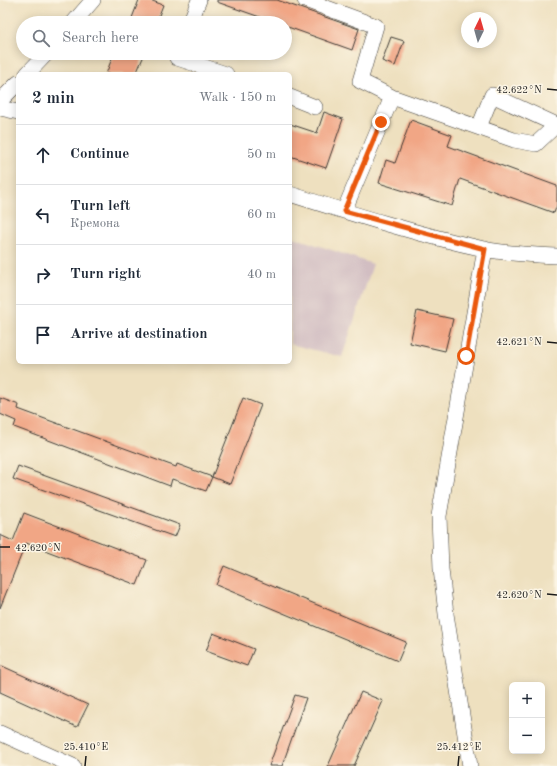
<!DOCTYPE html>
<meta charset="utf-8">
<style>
body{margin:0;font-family:"Old Standard TT",serif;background:#f6f6f7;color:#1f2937}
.controls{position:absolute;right:12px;bottom:12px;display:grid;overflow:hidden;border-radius:6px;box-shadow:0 2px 10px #0003}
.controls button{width:36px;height:36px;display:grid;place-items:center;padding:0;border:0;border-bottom:1px solid #e0e1e3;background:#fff;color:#1f2937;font:20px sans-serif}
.compass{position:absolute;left:461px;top:12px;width:36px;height:36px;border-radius:50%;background:#fff;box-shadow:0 2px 10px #0003;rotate:5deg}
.stop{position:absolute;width:12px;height:12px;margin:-9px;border:3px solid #ea580c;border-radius:50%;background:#fff}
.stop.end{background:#ea580c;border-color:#fff;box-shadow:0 1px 4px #0008}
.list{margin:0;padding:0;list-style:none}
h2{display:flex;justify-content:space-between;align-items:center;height:52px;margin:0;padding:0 16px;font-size:17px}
h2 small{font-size:13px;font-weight:400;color:#747a83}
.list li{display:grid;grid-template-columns:26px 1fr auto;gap:12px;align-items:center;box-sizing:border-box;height:60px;padding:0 16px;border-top:1px solid #e0e1e3}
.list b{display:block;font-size:15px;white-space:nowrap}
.list p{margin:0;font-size:13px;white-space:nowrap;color:#747a83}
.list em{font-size:13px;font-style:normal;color:#747a83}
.icon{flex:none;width:22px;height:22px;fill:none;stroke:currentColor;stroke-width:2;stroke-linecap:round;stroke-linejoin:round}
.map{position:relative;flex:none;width:557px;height:766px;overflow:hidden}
.search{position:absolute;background:#fff;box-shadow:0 2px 10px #0003;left:16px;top:16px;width:276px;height:44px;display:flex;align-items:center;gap:10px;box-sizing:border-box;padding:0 14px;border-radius:22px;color:#747a83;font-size:15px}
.panel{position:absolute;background:#fff;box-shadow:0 2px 10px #0003;left:16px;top:72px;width:276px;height:292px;border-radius:6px}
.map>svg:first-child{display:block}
</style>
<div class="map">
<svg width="557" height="766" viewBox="0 0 557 766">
<rect width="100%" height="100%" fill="#fcf5e5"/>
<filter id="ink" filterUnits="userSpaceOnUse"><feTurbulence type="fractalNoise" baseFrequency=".025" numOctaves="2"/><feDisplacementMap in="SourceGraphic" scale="8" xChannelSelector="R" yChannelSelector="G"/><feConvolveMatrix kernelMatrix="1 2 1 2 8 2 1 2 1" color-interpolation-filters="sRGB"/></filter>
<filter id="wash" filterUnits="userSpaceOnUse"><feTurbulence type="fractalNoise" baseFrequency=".012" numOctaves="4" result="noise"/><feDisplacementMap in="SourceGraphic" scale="16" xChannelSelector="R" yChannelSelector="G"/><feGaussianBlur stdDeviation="0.9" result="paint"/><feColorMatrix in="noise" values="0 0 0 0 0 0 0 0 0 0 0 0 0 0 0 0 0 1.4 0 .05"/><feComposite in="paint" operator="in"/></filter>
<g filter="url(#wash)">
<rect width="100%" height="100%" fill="#eee0bf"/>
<path fill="#d2bec2" d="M290 236 373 264 342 357 290 344Z"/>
<g id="blocks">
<path fill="#f1a685" d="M139 0H150L163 5 156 23H130Z
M217 0H277L359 29 352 50 285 26V23H277L217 2Z
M391 37 404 41 395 66 382 61Z
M114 53H145L136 74H106Z
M324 112 343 119 326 168 290 156V124L317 133Z
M411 120 452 135 448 146 557 186V205L554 213 460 179 452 206 379 183 386 160 395 163Z
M417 311 453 319 445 351 410 343Z
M0 398 19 405 18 409 176 467 177 464 212 477 206 491 172 479 170 486 14 427 16 421 0 414Z
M243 398 261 405 230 484 212 477Z
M18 466 180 525 175 537 13 479Z
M24 513 147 560 137 585 26 543 0 608V535L13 541Z
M224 566 406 642 398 661 216 585Z
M213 633 254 649 247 666 206 651Z
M0 665 88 705 77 727 0 692Z
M361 692 383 701 354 766H328Z
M295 695 306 698 282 766H269Z"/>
</g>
</g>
<g filter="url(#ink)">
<use href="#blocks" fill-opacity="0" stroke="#3c3934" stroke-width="1"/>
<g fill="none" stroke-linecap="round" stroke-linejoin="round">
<defs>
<path id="minor" d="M305 0 376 26 360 81 392 97 514 140 536 144 552 129 557 127
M73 23 93 0
M190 23 199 0
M179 53 177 58 226 74
M27 74 47 53
M290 97 315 107
M0 101 18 83
M0 108 18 112
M479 127 492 95 557 125
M290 194C353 214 420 235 484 249 508 254 533 255 557 256
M344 211 392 97
M0 733 73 766
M470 766 446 614 441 569 439 516 485 249"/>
</defs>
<use href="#minor" stroke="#3c3934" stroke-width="16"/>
<use href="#minor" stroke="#fff" stroke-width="15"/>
</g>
</g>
<g fill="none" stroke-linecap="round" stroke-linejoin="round" filter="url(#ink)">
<path stroke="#ea580c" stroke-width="5" d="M381 122 344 211 485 249 466 356"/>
</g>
<path fill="none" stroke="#1c1c1c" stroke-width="1.5" d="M547 89 557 90M547 342 557 343M0 547H10M547 594 557 595M85 766 86 756M458 766 459 756"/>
<g font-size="10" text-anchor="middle" fill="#1c1c1c" stroke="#fcf5e5" stroke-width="3" stroke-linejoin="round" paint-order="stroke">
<text x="519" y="93">42.622°N</text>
<text x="519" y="345">42.621°N</text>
<text x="38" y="551">42.620°N</text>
<text x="519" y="598">42.620°N</text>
<text x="86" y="750">25.410°E</text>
<text x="459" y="750">25.412°E</text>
</g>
</svg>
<div class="controls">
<button>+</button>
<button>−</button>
</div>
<svg class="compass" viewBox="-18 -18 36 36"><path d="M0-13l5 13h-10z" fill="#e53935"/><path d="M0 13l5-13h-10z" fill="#747a83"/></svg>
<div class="stop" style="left:466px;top:356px"></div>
<div class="stop end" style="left:381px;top:122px"></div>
<div class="search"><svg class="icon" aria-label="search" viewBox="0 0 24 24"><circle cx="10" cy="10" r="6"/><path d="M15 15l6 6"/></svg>Search here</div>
<section class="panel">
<h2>2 min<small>Walk · 150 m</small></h2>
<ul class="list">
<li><svg class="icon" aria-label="ahead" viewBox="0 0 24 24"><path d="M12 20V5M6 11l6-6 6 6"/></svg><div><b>Continue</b></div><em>50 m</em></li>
<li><svg class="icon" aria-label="left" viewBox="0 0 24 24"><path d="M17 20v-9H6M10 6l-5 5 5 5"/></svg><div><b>Turn left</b><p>Кремона</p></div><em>60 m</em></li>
<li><svg class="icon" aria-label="right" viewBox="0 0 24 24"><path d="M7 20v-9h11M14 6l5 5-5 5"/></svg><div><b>Turn right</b></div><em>40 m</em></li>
<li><svg class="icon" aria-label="arrive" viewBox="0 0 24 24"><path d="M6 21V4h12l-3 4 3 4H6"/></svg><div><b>Arrive at destination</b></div></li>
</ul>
</section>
</div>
